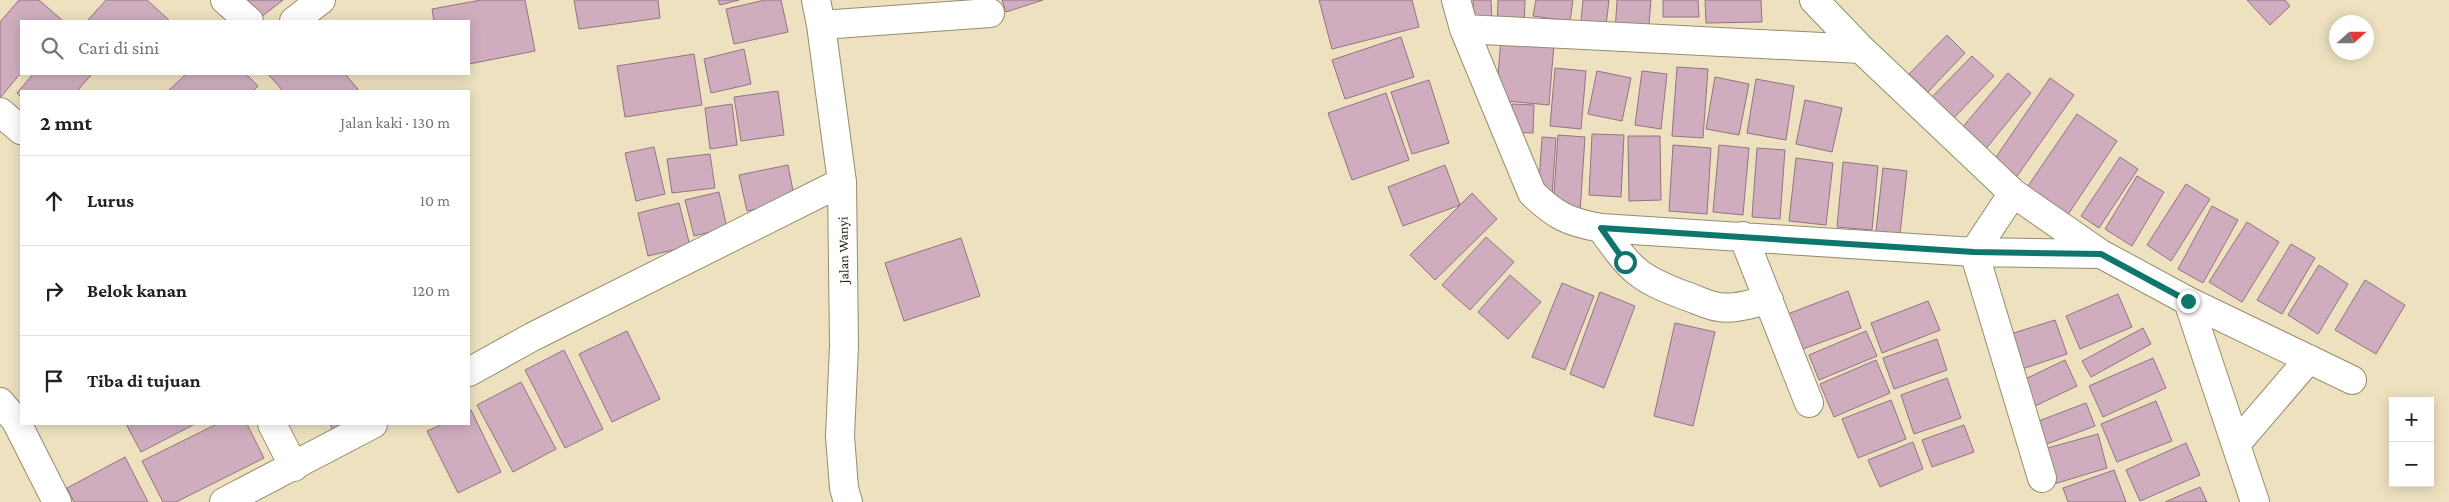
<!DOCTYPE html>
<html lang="id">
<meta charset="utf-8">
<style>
body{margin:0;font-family:"Crimson Pro",serif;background:#f2f2f2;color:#202124}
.controls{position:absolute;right:15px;bottom:15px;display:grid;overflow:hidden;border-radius:0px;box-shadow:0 2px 12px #0003}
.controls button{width:45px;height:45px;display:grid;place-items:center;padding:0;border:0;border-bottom:1px solid #e0e0e0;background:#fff;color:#202124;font:25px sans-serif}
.compass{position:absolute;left:2329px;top:15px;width:45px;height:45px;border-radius:50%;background:#fff;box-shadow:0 2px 12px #0003;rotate:69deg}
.stop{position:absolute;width:15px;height:15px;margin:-11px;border:4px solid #0f766e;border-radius:50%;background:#fff}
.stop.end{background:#0f766e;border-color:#fff;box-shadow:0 1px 5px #0008}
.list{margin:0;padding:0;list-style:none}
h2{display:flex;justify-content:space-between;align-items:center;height:65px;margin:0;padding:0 20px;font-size:21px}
h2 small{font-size:16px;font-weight:400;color:#757577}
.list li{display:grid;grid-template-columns:32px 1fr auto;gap:15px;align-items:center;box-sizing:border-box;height:90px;padding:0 20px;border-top:1px solid #e0e0e0}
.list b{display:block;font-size:19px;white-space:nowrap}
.list em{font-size:16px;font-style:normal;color:#757577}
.icon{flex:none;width:28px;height:28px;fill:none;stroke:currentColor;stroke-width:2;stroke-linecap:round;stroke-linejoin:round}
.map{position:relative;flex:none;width:2449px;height:502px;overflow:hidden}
.search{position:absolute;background:#fff;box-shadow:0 2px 12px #0003;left:20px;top:20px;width:450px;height:55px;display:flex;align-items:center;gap:12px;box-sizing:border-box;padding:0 18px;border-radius:0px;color:#757577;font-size:19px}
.panel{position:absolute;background:#fff;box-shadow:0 2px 12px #0003;left:20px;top:90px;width:450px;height:335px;border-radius:0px}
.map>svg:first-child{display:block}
</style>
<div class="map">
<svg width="2449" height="502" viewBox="0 0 2449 502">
<rect width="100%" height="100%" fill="#ede1c0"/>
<path fill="#cfadbf" stroke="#927383" d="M19 0H39L63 21H21V73L0 98V22Z
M106 0H147L170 21H87Z
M236 0H283L256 21Z
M481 0H525L535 51 469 64V21H434L432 9Z
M574 0H658L660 18 579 29Z
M718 0H739L720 5Z
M765 0H781L788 32 734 44 726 9Z
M1002 0H1043L1006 12Z
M1319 0H1412L1419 27 1332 49Z
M1473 0H1491L1492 24 1474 25Z
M1498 0H1525L1524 29H1497Z
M1536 0H1573L1570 21 1533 16Z
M1583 0H1609L1605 34 1580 31Z
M1617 0H1651L1648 36 1615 33Z
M1663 0H1698L1699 17H1663Z
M1705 0H1761L1762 22 1706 23Z
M2247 0H2285L2290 6 2270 25Z
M1947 35 1965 53 1928 92 1909 74Z
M1401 37 1414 77 1345 99 1332 60Z
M1501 38 1554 44 1549 105 1496 100Z
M744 49 751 84 711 93 704 59Z
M694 54 702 105 625 117 617 66Z
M1972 56 1994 76 1949 123 1927 102Z
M1677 67 1708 69 1703 138 1672 136Z
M1555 68 1586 71 1581 129 1550 126Z
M1597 71 1631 78 1622 121 1588 114Z
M1642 71 1667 74 1661 129 1635 125Z
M2008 73 2031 93 1980 156 1956 135Z
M33 74H92L77 91H21V97L17 93Z
M186 74H246L258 86 253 91H168Z
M268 74H345L358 89 355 91H283Z
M1715 77 1749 84 1739 135 1706 129Z
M2050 78 2074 95 2015 179 1992 163Z
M1756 79 1794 86 1786 140 1747 133Z
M1429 80 1449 143 1412 154 1391 92Z
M778 91 784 135 741 141 734 97Z
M1386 93 1409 160 1352 180 1328 113Z
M1805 100 1842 108 1832 152 1796 144Z
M732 104 737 145 710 149 705 108Z
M1512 104 1534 105 1533 133 1510 132Z
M2077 114 2117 141 2067 216 2026 189Z
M1592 134 1624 135 1621 197 1589 195Z
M1558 135 1585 137 1580 212 1553 210Z
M1628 136H1660L1661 200 1629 201Z
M1542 137 1556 138 1552 197 1538 196Z
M1673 145 1711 148 1707 214 1669 211Z
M1719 145 1749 148 1743 215 1713 212Z
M654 147 665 194 636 201 625 153Z
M1757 148 1785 150 1780 219 1752 217Z
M710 154 715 188 672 193 667 159Z
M2120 157 2138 169 2099 228 2081 216Z
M1796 158 1833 163 1826 225 1789 221Z
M1843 162 1878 166 1872 230 1837 227Z
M788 165 795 201 747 211 739 175Z
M1445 165 1460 205 1403 226 1388 187Z
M1883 168 1907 171 1900 234 1876 231Z
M2137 176 2164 192 2132 246 2105 229Z
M2186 184 2210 199 2171 261 2147 245Z
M719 192 727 228 694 236 685 200Z
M1472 193 1497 219 1435 280 1410 255Z
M679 203 690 246 648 256 638 213Z
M2212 206 2238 220 2203 283 2178 269Z
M2247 222 2279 242 2242 302 2209 282Z
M1486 237 1514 262 1470 310 1442 285Z
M961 238 980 296 904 321 885 263Z
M2291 244 2315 258 2282 314 2257 300Z
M2319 265 2348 284 2318 334 2288 315Z
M1510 275 1541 302 1508 339 1478 312Z
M2365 280 2405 305 2376 354 2335 330Z
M1562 283 1594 296 1565 370 1532 357Z
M1848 291 1861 328 1797 351 1785 315Z
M1600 292 1635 306 1604 388 1570 374Z
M2118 294 2132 327 2080 349 2066 316Z
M1928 301 1940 330 1882 353 1871 323Z
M2055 320 2067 354 2016 371 2004 336Z
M1675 323 1715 332 1693 426 1654 416Z
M2143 328 2151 344 2091 377 2082 361Z
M627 331 660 399 612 422 579 354Z
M1866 331 1877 356 1819 380 1809 355Z
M1937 339 1947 370 1894 389 1883 358Z
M564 350 603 429 565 448 525 370Z
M2153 358 2166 388 2103 417 2089 386Z
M1876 360 1890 393 1834 417 1820 384Z
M2065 360 2077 386 2033 407 2021 381Z
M1947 378 1961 418 1914 434 1901 395Z
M521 382 556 449 513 472 477 405Z
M1891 400 1906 439 1858 458 1842 419Z
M2156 401 2172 441 2117 462 2101 424Z
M2086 403 2095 426 2044 445 2036 422Z
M471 410 501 472 458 493 427 431 443 424H469V411Z
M126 424H195L141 452Z
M217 424H247L264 458 176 502H163L142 461Z
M330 424H360L335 435Z
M1964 425 1974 452 1932 467 1922 440Z
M2098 434 2107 468 2054 484 2044 449Z
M1913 442 1923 469 1880 487 1868 460Z
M2186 443 2200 475 2140 501 2126 470Z
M125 457 148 502H74L67 488Z
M2114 470 2126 502H2068L2063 488Z
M2200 487 2207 502H2165Z"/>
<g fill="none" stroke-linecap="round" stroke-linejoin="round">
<defs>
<path id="minor" d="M225 0 249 21
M816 0 821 25 842 182 844 346 840 436 844 488 848 502
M1456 0 1464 29 1532 193C1556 216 1568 222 1601 228L1974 252 2101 254
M1814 0 1861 49 2013 193 2101 254 2188 301 2352 380
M294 21 321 0
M821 25 990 13
M1464 29 1861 49
M0 112 21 130
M1601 228C1631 270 1637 278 1686 296 1696 299 1708 306 1719 307 1735 310 1753 303 1769 300
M1743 236 1809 403
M1974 252 2042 478
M1974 252 2013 193
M2188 301 2255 502
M469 372 532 337 842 182
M0 402 16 421 57 502
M272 424 294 467
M2237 443 2309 359
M224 502 373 424"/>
</defs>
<use href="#minor" stroke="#978c6d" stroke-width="30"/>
<use href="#minor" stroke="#fff" stroke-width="28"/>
</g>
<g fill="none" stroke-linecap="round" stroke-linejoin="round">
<path stroke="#0f766e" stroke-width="6" d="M1625 262 1601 228 1974 252 2101 254 2188 301"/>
</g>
<g text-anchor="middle" stroke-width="4.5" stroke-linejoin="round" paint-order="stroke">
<g font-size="14" fill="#282417" stroke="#fff">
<text transform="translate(843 250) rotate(-91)" y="5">Jalan Wanyi</text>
</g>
</g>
</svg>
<div class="controls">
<button>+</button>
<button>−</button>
</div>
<svg class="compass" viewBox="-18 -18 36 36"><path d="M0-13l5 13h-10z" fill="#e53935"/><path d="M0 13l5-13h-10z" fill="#757577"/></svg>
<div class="stop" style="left:1625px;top:262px"></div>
<div class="stop end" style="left:2188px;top:301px"></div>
<div class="search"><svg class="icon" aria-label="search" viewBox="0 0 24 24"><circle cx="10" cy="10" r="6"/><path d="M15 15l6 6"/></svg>Cari di sini</div>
<section class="panel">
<h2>2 mnt<small>Jalan kaki · 130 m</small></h2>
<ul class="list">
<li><svg class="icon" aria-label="ahead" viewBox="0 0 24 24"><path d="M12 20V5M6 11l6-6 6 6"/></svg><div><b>Lurus</b></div><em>10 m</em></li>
<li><svg class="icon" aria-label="right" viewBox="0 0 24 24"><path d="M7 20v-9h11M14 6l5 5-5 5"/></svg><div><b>Belok kanan</b></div><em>120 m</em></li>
<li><svg class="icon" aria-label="arrive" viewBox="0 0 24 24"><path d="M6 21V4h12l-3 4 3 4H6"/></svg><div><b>Tiba di tujuan</b></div></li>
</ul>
</section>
</div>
